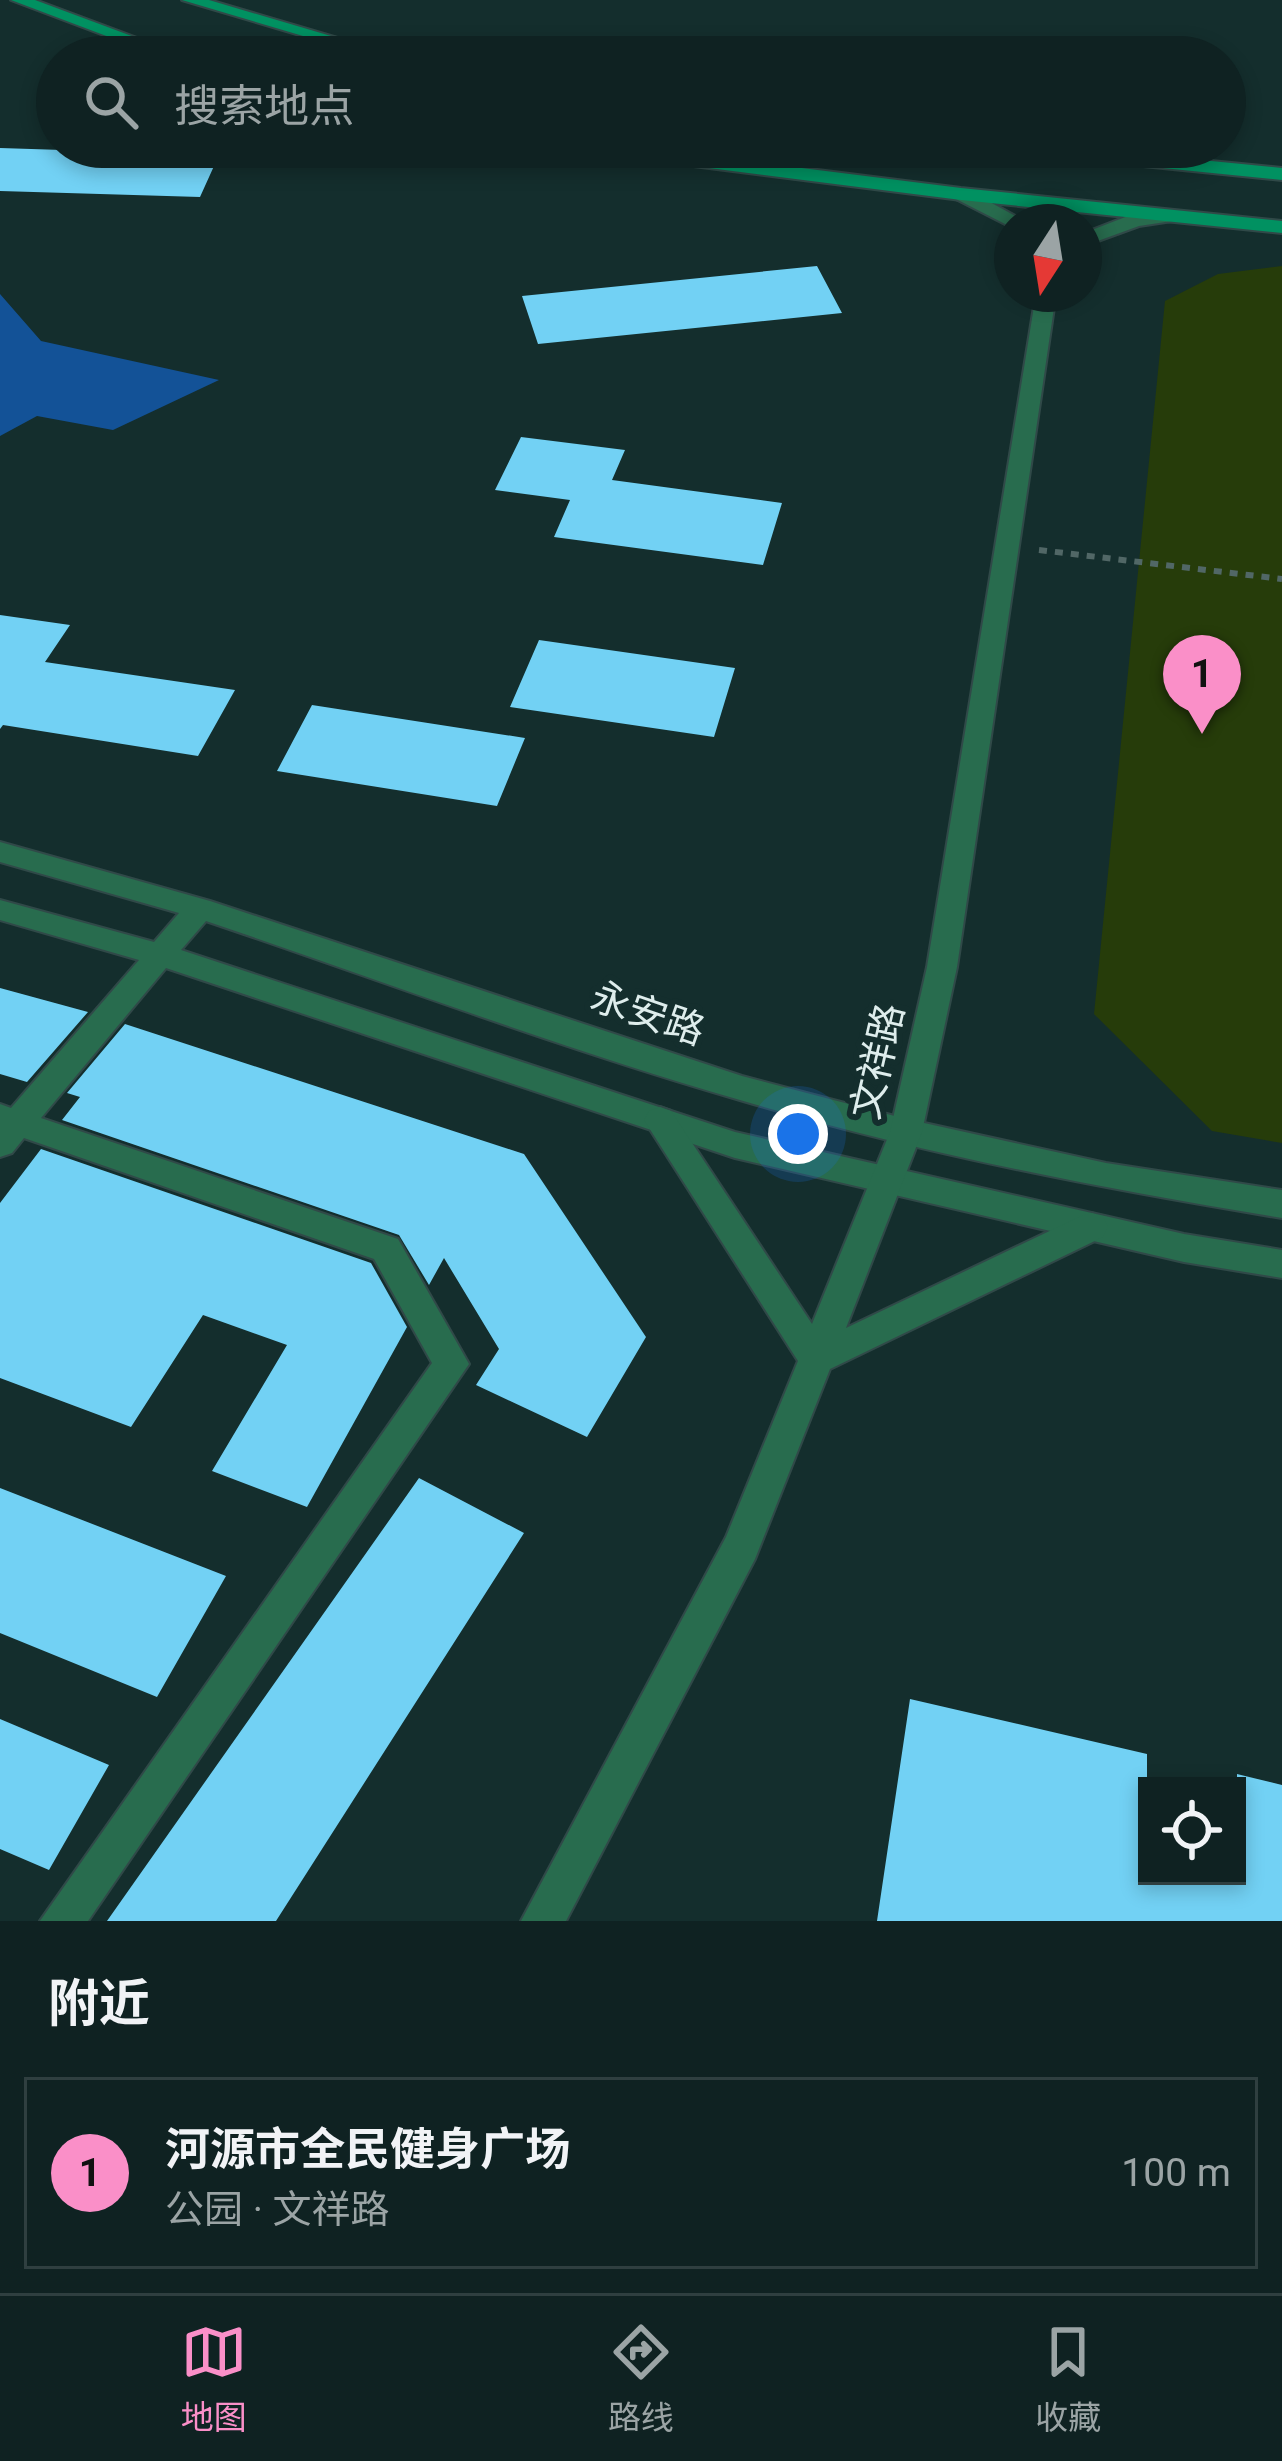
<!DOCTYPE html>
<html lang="zh">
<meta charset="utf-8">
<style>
body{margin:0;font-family:Roboto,"Noto Sans SC",sans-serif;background:#1d2f2f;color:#f1f3f6}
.controls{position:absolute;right:36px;bottom:36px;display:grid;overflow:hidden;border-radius:0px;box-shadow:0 6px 18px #0003}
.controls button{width:108px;height:108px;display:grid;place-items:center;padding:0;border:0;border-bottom:3px solid #2f3f40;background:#0f2222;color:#f1f3f6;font:60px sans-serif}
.compass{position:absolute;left:994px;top:204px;width:108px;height:108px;border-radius:50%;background:#0f2222;box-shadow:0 6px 18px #0003;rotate:192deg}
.you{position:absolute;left:798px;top:1134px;width:42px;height:42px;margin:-30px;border:9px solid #fff;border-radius:50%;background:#1a73e8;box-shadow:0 0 0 18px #1a73e833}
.badge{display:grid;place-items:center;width:78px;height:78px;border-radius:50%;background:#fa8fc8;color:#111;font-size:39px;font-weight:700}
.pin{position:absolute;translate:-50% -99px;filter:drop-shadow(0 3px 6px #0008)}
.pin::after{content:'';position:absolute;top:63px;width:42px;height:36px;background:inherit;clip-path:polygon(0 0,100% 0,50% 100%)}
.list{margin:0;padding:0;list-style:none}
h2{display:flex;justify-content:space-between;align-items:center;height:156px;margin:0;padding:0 48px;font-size:51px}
h2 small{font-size:39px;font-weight:400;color:#9ba4a5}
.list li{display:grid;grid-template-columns:78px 1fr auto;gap:36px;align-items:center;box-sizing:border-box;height:192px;margin:0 24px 24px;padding:0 24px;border:3px solid #2f3f40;border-radius:0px}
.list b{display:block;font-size:45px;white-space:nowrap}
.list p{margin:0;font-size:39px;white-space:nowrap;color:#9ba4a5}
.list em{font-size:39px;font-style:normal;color:#9ba4a5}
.icon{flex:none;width:66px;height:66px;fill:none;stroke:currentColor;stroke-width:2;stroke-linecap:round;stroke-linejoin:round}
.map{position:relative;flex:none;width:1282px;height:1921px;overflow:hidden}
.search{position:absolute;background:#0f2222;box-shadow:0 6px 18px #0003;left:36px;right:36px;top:36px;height:132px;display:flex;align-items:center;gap:30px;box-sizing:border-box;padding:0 42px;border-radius:66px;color:#9ba4a5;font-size:45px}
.sheet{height:372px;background:#0f2222}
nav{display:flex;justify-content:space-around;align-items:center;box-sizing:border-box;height:168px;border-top:3px solid #2f3f40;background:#0f2222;font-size:33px;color:#9ba4a5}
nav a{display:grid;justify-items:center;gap:6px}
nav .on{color:#fa8fc8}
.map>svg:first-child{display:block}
</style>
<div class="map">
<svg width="1282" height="1921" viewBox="0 0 1282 1921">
<rect width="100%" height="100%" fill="#142e2d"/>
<path fill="#263c0a" d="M1282 266V1143L1212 1131 1094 1014 1165 301 1218 274Z"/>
<path fill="#135297" d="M0 294 41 341 219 380 113 430 37 416 0 436Z"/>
<path fill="#72d1f4" d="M0 148 219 155 200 197 0 191Z
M817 266 842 313 538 344 522 296Z
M521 437 625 450 612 480 782 503 763 565 554 537 570 500 495 490Z
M0 615 70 625 45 662 235 690 198 756 3 725 0 729Z
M539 640 735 668 714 737 510 707Z
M312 705 525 738 497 806 277 771Z
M0 988 88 1012 27 1082 0 1074Z
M125 1024 524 1154 646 1337 587 1437 476 1385 499 1349 444 1258 429 1285 399 1235 62 1120 80 1097 67 1093Z
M41 1149 371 1263 407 1327 307 1507 212 1471 287 1345 203 1315 131 1427 0 1378V1203Z
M419 1478 524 1533 276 1921H107Z
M0 1488 226 1576 157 1697 0 1633Z
M910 1699 1147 1754V1876H1237V1774L1282 1785V1921H877Z
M0 1719 109 1765 49 1870 0 1849Z"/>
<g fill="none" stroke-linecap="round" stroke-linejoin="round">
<defs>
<path id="minor" d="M0 842 210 901 742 1076 906 1119 1106 1163 1282 1190V1218C1099 1188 918 1153 740 1100 560 1048 383 981 206 921L181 950 735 1132 1184 1234 1282 1250V1278L1184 1262 735 1158 166 968 41 1118 398 1239 469 1364 88 1921H40L432 1363 374 1259 24 1138 12 1153 0 1157V1104L11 1108 139 960 0 920V900L154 942 179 913 0 862Z"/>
<path id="tertiary" d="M954 190H968L1026 222 1009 226 954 198Z
M1172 210 1179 212V220L1139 226 1084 246V233L1128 216Z
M1036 294H1056L957 967 922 1132 846 1328 1079 1217 1091 1213 1103 1217 1108 1227 1103 1237 830 1369 755 1559 566 1921H521L726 1537 798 1361 644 1120 649 1111 660 1107 671 1111 812 1324 890 1132 927 967Z"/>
<path id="secondary" d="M11 0H35L188 57H162Z
M182 0H209L402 57H374Z
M582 147H635L961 188 1282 221V233L961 200 591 153Z
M1005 147H1070L1282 168V180L1014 153Z"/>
</defs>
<use href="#minor" stroke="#304948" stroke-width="4"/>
<use href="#tertiary" stroke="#304948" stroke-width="4"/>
<use href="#secondary" stroke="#304948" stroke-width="4"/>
<path stroke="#516766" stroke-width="6" stroke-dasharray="8 8" stroke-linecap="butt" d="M1039 550 1282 579"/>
<use href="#minor" fill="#286c4e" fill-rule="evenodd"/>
<use href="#tertiary" fill="#286c4e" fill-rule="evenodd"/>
<use href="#secondary" fill="#019161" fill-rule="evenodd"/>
</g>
<g text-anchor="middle" stroke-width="12" stroke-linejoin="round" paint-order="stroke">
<g font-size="39" fill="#deedec" stroke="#142e2d">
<text transform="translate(648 1013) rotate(19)" y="14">永安路</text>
<text transform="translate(877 1061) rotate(-77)" y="14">文祥路</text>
</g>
</g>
</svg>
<div class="controls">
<button><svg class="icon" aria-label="locate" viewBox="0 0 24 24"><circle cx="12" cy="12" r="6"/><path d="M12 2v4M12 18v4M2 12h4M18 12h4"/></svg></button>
</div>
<svg class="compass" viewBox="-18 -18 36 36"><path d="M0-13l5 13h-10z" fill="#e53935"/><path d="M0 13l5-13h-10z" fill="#9ba4a5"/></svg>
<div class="you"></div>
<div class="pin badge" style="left:1202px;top:734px">1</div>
<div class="search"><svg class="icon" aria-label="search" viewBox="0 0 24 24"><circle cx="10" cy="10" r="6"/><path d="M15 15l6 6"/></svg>搜索地点</div>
</div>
<section class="sheet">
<h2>附近<small></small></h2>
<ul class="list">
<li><span class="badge">1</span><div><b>河源市全民健身广场</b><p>公园 · 文祥路</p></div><em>100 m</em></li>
</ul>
</section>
<nav>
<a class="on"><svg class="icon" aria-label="map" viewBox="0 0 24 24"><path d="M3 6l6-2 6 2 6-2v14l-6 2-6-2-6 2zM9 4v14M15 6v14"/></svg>地图</a>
<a><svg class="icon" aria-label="directions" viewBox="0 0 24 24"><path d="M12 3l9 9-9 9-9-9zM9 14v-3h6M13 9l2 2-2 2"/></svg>路线</a>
<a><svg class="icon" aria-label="saved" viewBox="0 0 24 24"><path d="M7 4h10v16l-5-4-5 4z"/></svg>收藏</a>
</nav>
